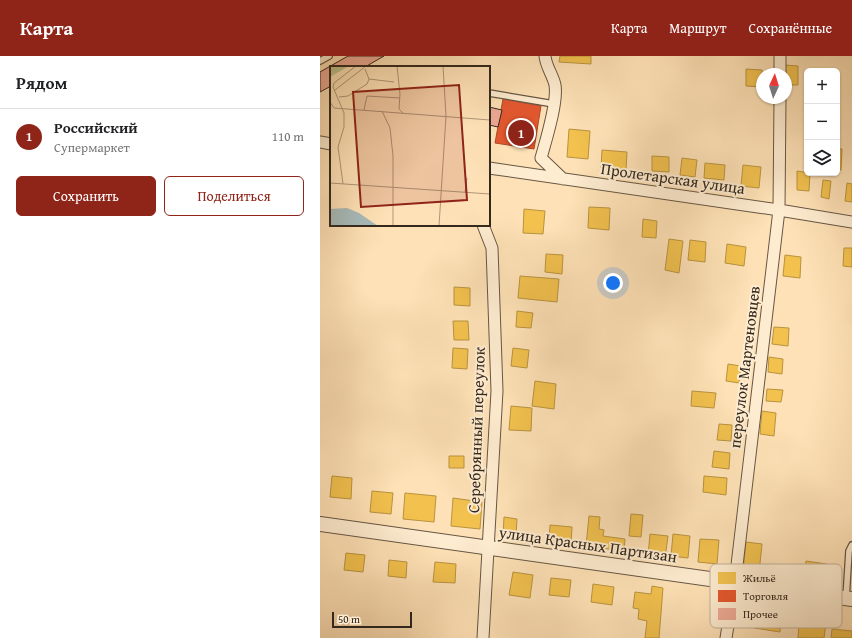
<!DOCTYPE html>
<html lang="ru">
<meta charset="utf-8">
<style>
body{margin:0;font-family:"Gentium Book Plus",serif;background:#f6f6f6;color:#202124}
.controls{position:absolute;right:12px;top:12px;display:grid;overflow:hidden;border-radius:6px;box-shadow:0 1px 3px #0004}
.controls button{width:36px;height:36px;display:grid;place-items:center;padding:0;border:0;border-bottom:1px solid #e0e0e0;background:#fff;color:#202124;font:20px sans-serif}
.compass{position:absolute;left:436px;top:12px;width:36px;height:36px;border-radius:50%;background:#fff;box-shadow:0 1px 3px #0004;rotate:4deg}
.scale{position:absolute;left:12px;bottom:10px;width:80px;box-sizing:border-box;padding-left:4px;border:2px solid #34281d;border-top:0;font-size:11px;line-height:14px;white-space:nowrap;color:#34281d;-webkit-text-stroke:3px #feecd0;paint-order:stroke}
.you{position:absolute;left:293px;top:227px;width:14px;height:14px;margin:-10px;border:3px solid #fff;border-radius:50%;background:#1a73e8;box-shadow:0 0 0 6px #1a73e833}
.badge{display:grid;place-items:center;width:26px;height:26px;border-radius:50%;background:#8f2418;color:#fff;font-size:13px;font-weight:700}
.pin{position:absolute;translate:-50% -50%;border:2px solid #fff;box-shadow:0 1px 4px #0006}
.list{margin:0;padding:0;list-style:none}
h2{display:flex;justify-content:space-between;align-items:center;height:52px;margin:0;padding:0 16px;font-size:17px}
h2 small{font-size:13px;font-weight:400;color:#757577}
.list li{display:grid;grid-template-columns:26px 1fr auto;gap:12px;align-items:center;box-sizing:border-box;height:56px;padding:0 16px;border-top:1px solid #e0e0e0}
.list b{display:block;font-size:15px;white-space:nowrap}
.list p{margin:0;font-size:13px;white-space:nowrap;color:#757577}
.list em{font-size:13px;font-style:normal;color:#757577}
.actions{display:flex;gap:8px;padding:12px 16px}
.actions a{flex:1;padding:9px 0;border:1px solid #8f2418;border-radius:6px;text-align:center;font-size:14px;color:#8f2418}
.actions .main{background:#8f2418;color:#fff}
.icon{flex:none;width:22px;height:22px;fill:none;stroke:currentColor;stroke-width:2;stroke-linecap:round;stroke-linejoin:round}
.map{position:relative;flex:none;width:532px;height:582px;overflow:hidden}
header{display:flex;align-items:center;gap:24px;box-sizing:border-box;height:56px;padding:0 20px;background:#8f2418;color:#fff}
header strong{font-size:19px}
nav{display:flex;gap:22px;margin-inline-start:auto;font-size:14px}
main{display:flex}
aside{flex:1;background:#fff}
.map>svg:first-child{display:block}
</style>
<header>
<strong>Карта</strong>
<nav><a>Карта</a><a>Маршрут</a><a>Сохранённые</a></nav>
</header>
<main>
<aside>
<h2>Рядом<small></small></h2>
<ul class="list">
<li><span class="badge">1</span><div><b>Российский</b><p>Супермаркет</p></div><em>110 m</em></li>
</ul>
<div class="actions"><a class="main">Сохранить</a><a>Поделиться</a></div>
</aside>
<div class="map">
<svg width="532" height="582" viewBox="0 0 532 582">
<rect width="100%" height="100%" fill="#fee1b6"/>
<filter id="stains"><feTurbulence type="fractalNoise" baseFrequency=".005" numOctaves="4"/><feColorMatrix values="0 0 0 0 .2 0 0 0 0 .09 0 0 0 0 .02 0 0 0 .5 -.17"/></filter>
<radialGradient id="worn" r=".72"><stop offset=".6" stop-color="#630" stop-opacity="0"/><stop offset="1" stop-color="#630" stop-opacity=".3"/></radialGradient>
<path fill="#f2c14e" stroke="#b9933f" d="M240 0H271V8L239 6Z
M465 9 478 10V29H466Z
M426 13 442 14V31L426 30Z
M249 73 270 75 268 103 247 101Z
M517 93H522L521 114H517Z
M282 94 307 96 306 115 281 112Z
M332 100 349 101V116L332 115Z
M362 102 377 104 375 121 360 119Z
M385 107 405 109 404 124 384 122Z
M423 109 441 111 439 132 421 130Z
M477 115 490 117 489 135 477 134Z
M503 124 511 125 509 143 501 141Z
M527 127 532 128V146L525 145Z
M269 151 290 152 289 174 268 172Z
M204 153 225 155 223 178 203 177Z
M323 163 337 165 336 182 322 181Z
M349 183 363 185 359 217 345 214Z
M370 184 386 186 385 206 368 204Z
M407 188 426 191 424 210 405 207Z
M524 192H532V211L523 210Z
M226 198 243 199 242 218 225 216Z
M465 199 481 201 480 222 463 220Z
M200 220 239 223 237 246 198 242Z
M134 231 150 232V250L134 249Z
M197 255 213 257 211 272 196 271Z
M133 265H148L149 284H134Z
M454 271 469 272 468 290 452 288Z
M133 292 148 293 147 313 132 312Z
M193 292 209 294 207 312 191 310Z
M449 301 463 303 462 318 448 316Z
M408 308 421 310 419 327 406 325Z
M215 325 236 328 234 353 212 350Z
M447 333 463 334 461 346 446 345Z
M372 335 396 337 394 352 371 350Z
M191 350 212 352 211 375 189 374Z
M442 355 456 357 454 380 440 378Z
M399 368 412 369 411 385 397 384Z
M394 395 410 397 409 413 392 411Z
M129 400H144V412H129Z
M12 420 32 422 31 443 10 441Z
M384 420 407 422 406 439 383 436Z
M52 435 73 437 71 458 50 456Z
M85 437 116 440 114 466 83 463Z
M133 442 162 446 160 473 131 470Z
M311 458 323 459 321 481 309 480Z
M269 460 280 461 279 473 284 474 283 480 305 483 304 495 266 490Z
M184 461 197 463 196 480 183 479Z
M230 469 252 471 251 488 229 485Z
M330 478 348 480 345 502 328 500Z
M353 478 370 480 368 502 351 500Z
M380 483 399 484 397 508 378 506Z
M426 486 442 488 439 517 423 515Z
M26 497 45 499 43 516 24 514Z
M69 504 87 506 86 522 68 520Z
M486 505 507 508 505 524 484 522Z
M115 506 136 508 135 527 113 526Z
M193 516 213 519 210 542 189 539Z
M231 522 251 524 249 541 229 539Z
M273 528 294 531 292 549 271 546Z
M332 530 343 532 339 582H325L327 565 318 563 319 553 313 552 315 536 331 538Z
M436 555 461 558 460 576 434 572Z
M479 565 506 568 504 582H478Z
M512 573 532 575V582H511Z"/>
<path fill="#e4572e" stroke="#af4929" d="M183 43 221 50 214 93 175 87Z"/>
<path fill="#edaa95" stroke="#34281d" d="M28 0H64L45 11H11V30L0 36V16Z
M169 51 182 54 178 71 169 69Z"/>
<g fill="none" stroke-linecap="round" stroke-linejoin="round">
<defs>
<path id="service" d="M0 5 9 0
M169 37 234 48
M526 542 529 495 532 489"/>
<path id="minor" d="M225 0C226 11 233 19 235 29 238 46 226 84 221 102L243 123
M460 18V0
M0 86 11 88
M169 112 459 154 532 166
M163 582 177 335 172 192 163 169
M406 582 415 526 459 154 460 42"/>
<path id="tertiary" d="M0 468 532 543"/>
</defs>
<use href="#service" stroke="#665643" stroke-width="8"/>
<use href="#minor" stroke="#665643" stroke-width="13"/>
<use href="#tertiary" stroke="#665643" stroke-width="16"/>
<use href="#service" stroke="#feecd0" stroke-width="5.5"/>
<use href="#minor" stroke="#feecd0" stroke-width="11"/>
<use href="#tertiary" stroke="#feecd0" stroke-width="14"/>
</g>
<g text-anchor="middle" stroke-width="4" stroke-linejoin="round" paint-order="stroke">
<g font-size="16" fill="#34281d" stroke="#feecd0">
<text transform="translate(353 122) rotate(8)" y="6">Пролетарская улица</text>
<text transform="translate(424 311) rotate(-83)" y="6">переулок Мартеновцев</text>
<text transform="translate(156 374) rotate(-88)" y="6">Серебрянный переулок</text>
<text transform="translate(268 488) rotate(8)" y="6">улица Красных Партизан</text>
</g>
</g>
<g transform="translate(10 10)">
<rect width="160" height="160" fill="#fee1b6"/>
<path d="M0 0H19L0 11Z" fill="#bec38f"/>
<path d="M17 142 29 147 48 160H0V143Z" fill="#a6baba"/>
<path fill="none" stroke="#ad9779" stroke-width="1" d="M67 0 70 28 69 43 73 47M35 3 39 13 64 16M5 24 36 0M9 31 18 30 37 18 39 13M0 36 4 42 160 54M34 44 37 30 70 32M52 45 60 62 63 90V160M0 117 160 128M13 118 8 81 14 61V47L3 21 4 17 26 0M135 126 137 112M109 160 116 50 113 0M137 160H151"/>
<path fill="#8f2418" fill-opacity="0.15" stroke="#8f2418" stroke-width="2" d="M129 19 137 134 31 141 23 26Z"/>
<rect width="160" height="160" fill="none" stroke="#34281d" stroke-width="2"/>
</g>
<rect x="390" y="508" width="132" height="64" rx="6" fill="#feecd0" stroke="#c1b19a" stroke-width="1"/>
<rect x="398" y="516" width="18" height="12" fill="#f2c14e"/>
<rect x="398" y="534" width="18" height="12" fill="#e4572e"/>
<rect x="398" y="552" width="18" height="12" fill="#edaa95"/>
<g font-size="11" fill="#34281d">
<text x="423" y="526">Жильё</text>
<text x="423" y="544">Торговля</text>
<text x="423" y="562">Прочее</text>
</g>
<rect width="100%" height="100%" filter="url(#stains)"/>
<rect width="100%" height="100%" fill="url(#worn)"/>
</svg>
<div class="controls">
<button>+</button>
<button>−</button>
<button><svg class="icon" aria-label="layers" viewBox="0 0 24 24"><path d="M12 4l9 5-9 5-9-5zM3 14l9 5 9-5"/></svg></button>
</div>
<svg class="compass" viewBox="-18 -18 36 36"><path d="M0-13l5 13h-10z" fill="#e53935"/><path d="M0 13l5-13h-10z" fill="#757577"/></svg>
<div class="scale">50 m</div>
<div class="you"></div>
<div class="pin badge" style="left:201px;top:77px">1</div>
</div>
</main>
